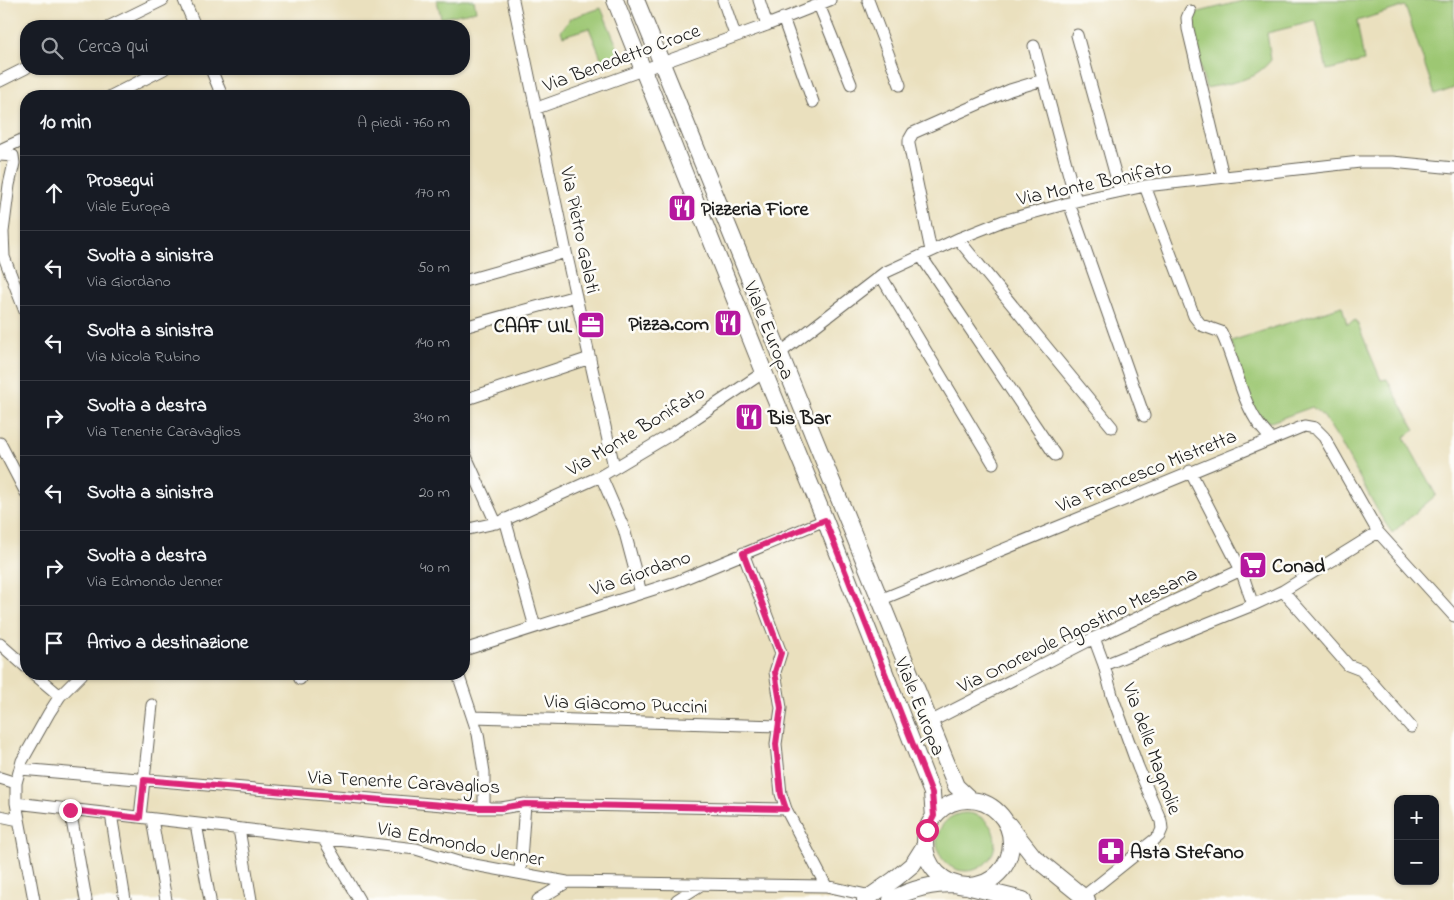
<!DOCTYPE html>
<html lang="it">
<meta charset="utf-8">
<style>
body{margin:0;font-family:"Indie Flower",sans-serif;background:#242831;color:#f1f3f6}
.controls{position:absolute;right:15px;bottom:15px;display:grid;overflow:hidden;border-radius:10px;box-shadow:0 1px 4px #0004}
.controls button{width:45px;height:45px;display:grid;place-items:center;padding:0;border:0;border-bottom:1px solid #363941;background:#171b24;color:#f1f3f6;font:25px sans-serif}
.stop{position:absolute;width:15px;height:15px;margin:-11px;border:4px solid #db2777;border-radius:50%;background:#fff}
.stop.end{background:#db2777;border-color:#fff;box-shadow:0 1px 5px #0008}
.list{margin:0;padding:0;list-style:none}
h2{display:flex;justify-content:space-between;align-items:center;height:65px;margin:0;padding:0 20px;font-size:21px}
h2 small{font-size:16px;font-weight:400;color:#9ea1a6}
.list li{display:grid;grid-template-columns:32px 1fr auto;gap:15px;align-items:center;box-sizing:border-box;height:75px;padding:0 20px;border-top:1px solid #363941}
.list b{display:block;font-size:19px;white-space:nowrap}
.list p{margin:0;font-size:16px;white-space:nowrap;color:#9ea1a6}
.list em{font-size:16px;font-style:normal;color:#9ea1a6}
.icon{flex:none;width:28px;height:28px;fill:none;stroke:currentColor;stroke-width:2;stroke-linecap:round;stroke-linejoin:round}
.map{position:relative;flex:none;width:1454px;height:900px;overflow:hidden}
.search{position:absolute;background:#171b24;box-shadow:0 1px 4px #0004;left:20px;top:20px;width:450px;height:55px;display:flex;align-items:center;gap:12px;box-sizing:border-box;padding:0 18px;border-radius:20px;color:#9ea1a6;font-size:19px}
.panel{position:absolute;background:#171b24;box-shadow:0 1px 4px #0004;left:20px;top:90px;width:450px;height:590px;border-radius:20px}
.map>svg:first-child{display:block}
</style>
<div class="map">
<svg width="1454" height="900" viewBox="0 0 1454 900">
<rect width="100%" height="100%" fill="#fdfcf7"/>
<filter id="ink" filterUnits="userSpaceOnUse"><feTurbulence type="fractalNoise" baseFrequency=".02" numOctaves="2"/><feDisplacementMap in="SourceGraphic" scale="10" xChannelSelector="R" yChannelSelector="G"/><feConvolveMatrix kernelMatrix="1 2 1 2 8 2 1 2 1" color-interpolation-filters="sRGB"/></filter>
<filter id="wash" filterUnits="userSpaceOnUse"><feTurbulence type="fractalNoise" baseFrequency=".0096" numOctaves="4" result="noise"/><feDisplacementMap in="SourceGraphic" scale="20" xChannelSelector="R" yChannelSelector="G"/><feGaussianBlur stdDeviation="1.12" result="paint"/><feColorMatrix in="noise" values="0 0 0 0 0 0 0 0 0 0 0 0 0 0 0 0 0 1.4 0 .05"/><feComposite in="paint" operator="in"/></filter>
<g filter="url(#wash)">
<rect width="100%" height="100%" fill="#eae0be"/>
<path fill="#9dc773" stroke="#5c7248" d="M437 0H474L476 11 441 18Z
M1246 0H1454V88L1435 95 1405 6 1357 21 1364 61 1327 70 1316 21 1267 33 1271 60C1254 81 1232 83 1206 88L1190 31 1191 17 1195 13Z
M601 8 622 58 604 65 589 28 563 36 561 31 571 18Z
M1342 306 1347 324 1356 320 1381 380 1387 379 1415 430 1404 437 1436 495 1392 533 1380 515 1339 440 1324 417 1312 407 1271 422C1267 421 1264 420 1260 417 1249 406 1237 358 1231 341Z
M937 842a29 29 0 1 1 58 0a29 29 0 1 1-58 0Z"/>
</g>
<g filter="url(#ink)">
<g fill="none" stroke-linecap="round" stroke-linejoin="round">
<defs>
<path id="street" d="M184 0 195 26
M513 0 566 252 614 467
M723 0 735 35
M759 0 767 25
M868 0 900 85
M819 5 851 84
M1190 11 1187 18 1188 29 1223 176
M783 18 813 102
M110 26 163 0
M1077 35 1120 191
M1034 46 1076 201
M211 69 222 96
M0 81 26 68
M111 96 164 69
M537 108 767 25 830 0
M0 150 26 138
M0 155 13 156 14 163 9 185 3 232 4 257 26 314
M1145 186 1194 316 1201 325 1221 332C1235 360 1239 393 1256 420 1260 427 1266 433 1271 439
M1069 203 1144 416
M958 239 1112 427
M931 251 909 144V140L913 133 1010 90 1043 80
M921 256 1055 455
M881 276 993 463
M464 281 566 252
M464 327 576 296
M780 353 884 273 960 238 1003 221 1076 201 1145 186 1360 162H1392L1454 168
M464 400 590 358
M0 443 26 493
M464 452 496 523
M1190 471 1241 570 1253 605
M601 476 624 529 641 593
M505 519 535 627
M464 530 500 522 601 476 675 432 764 372
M743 553 781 653 775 672 781 708 776 744 781 794 786 809 826 886
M1283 591 1348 665 1361 670 1411 727
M880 600 1304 426 1315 428 1324 437 1378 532
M0 644 26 667
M464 650 676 582 825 520
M1104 665 1253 605 1283 591 1378 532 1454 616
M34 674 60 696
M458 674 478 734 484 772V808
M300 679 301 674
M473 717 778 726
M930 722 1094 638 1241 570
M20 769 478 808H501L525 804 786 809
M0 778 16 783
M16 803 416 849 458 862 567 882 826 886 871 896
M70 809 86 900
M111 814 125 900
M0 816 19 820
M140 817 152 705
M152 819 166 900
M196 824 210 900
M239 829 251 900
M323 838 359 900
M520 873 525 804
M1084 896 1159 836 1162 829 1161 821 1138 767 1112 695 1104 665 1094 638
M34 900 16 803V783L22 761 49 713 60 696 82 674
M538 900 567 882
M677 900 702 884"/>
<path id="secondary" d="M615 0 764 372 825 520 932 793 934 817
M636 0 956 786 971 800
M925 843a43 43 0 1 1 86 0a43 43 0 1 1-86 0Z
M1008 824 1034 857 1087 900
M970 887 1023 900
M865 900 895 879 913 864 925 845
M891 900C913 888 932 884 956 884"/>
</defs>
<use href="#street" stroke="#646155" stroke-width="13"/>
<use href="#secondary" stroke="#646155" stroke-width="18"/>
<use href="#street" stroke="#fff" stroke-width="11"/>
<use href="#secondary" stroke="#fff" stroke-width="16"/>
</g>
</g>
<g fill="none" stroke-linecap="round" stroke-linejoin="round" filter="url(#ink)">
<path stroke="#db2777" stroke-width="6" d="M70 810 140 818 144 780 478 808H501L525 804 786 809 781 794 776 744 781 708 775 672 781 653 743 553 825 520 932 793 934 816 927 830"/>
</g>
<defs>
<symbol id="restaurant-square" viewBox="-11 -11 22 22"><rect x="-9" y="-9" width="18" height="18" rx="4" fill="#b5179e" stroke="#fdfcf7"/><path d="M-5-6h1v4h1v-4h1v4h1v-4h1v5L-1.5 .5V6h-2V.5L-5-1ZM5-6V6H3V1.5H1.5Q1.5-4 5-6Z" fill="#fff"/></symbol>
<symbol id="office-square" viewBox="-11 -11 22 22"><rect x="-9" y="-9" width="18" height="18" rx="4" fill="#b5179e" stroke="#fdfcf7"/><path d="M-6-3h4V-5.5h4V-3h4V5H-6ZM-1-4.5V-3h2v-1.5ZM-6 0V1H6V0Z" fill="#fff"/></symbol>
<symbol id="supermarket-square" viewBox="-11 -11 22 22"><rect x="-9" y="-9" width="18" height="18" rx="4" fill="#b5179e" stroke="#fdfcf7"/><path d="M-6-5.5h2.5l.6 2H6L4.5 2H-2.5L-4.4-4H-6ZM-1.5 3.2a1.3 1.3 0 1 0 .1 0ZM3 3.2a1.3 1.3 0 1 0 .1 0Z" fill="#fff"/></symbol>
<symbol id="pharmacy-square" viewBox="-11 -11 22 22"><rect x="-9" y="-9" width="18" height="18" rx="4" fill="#b5179e" stroke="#fdfcf7"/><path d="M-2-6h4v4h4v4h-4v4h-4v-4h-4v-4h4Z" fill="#fff"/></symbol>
</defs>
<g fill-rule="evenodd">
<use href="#restaurant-square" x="666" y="192" width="32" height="32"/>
<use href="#restaurant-square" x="712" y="307" width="32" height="32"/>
<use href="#office-square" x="575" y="309" width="32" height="32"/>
<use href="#restaurant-square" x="733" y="401" width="32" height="32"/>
<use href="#supermarket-square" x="1237" y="549" width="32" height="32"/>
<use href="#pharmacy-square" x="1095" y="835" width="32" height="32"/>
</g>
<g text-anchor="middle" stroke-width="5" stroke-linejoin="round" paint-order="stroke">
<g font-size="20" fill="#1c1c1c" stroke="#fdfcf7">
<text transform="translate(621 57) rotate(-20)" y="7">Via Benedetto Croce</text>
<text transform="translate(1094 182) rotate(-12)" y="7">Via Monte Bonifato</text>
<text transform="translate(581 230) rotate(78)" y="7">Via Pietro Galati</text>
<text transform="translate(770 330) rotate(68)" y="7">Viale Europa</text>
<text transform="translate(635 430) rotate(-31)" y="7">Via Monte Bonifato</text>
<text transform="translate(1146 470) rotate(-22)" y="7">Via Francesco Mistretta</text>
<text transform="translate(640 572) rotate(-19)" y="7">Via Giordano</text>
<text transform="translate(1077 629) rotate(-26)" y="7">Via Onorevole Agostino Messana</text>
<text transform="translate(626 703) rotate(2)" y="7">Via Giacomo Puccini</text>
<text transform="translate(921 706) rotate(68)" y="7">Viale Europa</text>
<text transform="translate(1153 748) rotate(70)" y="7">Via delle Magnolie</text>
<text transform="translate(404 781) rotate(3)" y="7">Via Tenente Caravaglios</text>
<text transform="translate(461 843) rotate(11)" y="7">Via Edmondo Jenner</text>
</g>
<g font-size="20" font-weight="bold" fill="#1c1c1c" stroke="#fdfcf7" text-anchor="start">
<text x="701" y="215">Pizzeria Fiore</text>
<text x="709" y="330" text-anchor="end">Pizza.com</text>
<text x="572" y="332" text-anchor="end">CAAF UIL</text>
<text x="768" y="424">Bis Bar</text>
<text x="1272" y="572">Conad</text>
<text x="1130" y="858">Asta Stefano</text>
</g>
</g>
</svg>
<div class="controls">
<button>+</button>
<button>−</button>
</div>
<div class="stop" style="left:927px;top:830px"></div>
<div class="stop end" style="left:70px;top:810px"></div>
<div class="search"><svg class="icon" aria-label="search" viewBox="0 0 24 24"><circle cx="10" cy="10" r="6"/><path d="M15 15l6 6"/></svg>Cerca qui</div>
<section class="panel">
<h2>10 min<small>A piedi · 760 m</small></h2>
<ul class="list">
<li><svg class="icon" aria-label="ahead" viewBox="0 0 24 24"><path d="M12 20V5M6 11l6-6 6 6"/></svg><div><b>Prosegui</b><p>Viale Europa</p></div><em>170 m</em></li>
<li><svg class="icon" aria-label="left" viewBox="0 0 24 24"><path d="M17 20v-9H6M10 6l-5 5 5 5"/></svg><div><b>Svolta a sinistra</b><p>Via Giordano</p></div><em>50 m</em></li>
<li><svg class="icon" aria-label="left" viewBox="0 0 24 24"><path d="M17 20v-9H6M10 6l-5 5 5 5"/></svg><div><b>Svolta a sinistra</b><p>Via Nicola Rubino</p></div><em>140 m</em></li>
<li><svg class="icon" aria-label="right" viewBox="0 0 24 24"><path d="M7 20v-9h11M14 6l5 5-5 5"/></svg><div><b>Svolta a destra</b><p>Via Tenente Caravaglios</p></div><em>340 m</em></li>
<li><svg class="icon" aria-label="left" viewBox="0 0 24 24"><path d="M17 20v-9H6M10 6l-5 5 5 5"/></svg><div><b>Svolta a sinistra</b></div><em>20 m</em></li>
<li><svg class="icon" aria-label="right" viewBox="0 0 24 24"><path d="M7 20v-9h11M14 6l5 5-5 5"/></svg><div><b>Svolta a destra</b><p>Via Edmondo Jenner</p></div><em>40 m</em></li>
<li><svg class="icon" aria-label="arrive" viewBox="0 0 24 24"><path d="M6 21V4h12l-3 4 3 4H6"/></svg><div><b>Arrivo a destinazione</b></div></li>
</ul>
</section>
</div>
